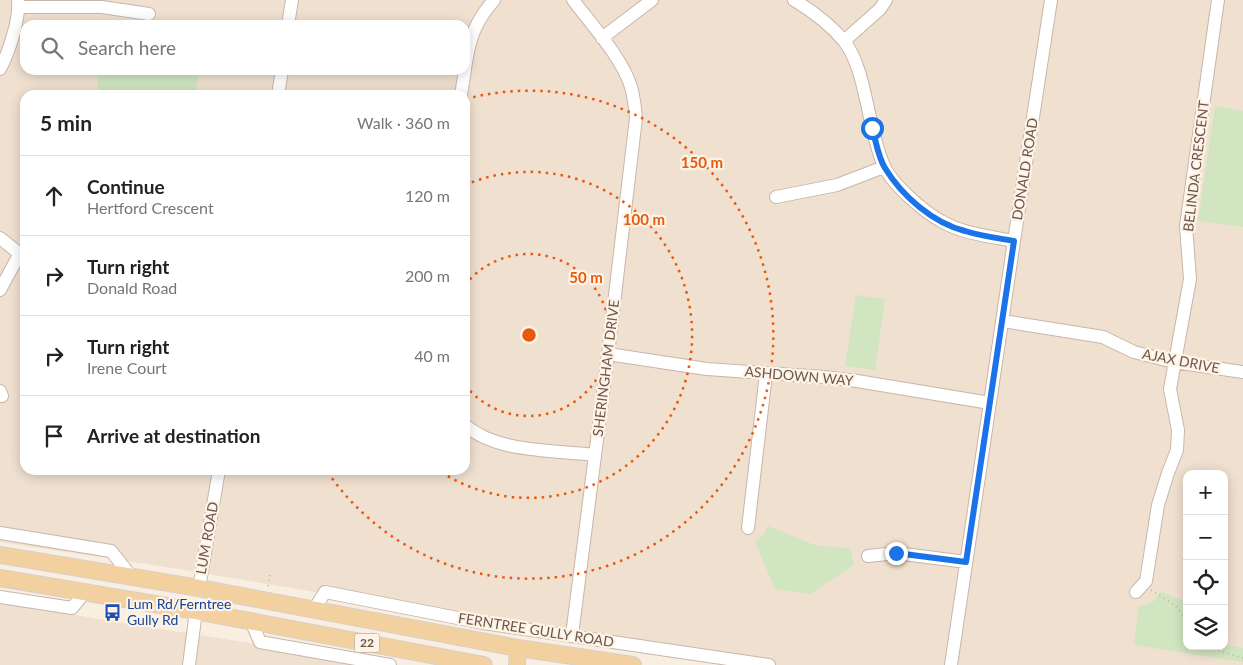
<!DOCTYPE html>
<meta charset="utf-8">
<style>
body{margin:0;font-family:Lato,sans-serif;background:#f2f2f2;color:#222}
.controls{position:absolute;right:15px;bottom:15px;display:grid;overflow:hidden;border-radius:10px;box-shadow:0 2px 12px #0003}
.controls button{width:45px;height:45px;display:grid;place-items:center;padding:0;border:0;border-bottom:1px solid #e0e0e0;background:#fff;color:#222;font:25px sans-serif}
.stop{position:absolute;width:15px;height:15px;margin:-11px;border:4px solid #1a73e8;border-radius:50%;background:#fff}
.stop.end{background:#1a73e8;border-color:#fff;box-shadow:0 1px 5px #0008}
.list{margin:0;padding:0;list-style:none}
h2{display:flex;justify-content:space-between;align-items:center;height:65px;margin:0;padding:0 20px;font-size:21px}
h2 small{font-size:16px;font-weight:400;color:#767676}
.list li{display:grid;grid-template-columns:32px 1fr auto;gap:15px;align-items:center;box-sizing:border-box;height:80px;padding:0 20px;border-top:1px solid #e0e0e0}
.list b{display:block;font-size:19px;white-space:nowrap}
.list p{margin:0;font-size:16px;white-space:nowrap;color:#767676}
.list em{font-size:16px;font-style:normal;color:#767676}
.icon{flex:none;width:28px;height:28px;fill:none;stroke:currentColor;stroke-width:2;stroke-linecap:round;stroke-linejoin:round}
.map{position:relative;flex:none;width:1243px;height:665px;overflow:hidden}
.search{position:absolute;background:#fff;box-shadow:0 2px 12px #0003;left:20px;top:20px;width:450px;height:55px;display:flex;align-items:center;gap:12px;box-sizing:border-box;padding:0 18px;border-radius:15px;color:#767676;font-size:19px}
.panel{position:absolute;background:#fff;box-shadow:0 2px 12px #0003;left:20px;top:90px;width:450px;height:385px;border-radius:15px}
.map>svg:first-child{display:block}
</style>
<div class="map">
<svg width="1243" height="665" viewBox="0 0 1243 665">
<rect width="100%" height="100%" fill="#f9efe1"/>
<path fill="#f0e0d0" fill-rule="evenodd" d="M0 0H1243V665H747L173 568 0 542ZM25 25H465V70H25ZM25 95H465V470H25ZM1187 474H1224V646H1187Z
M0 603 174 631 387 665H0Z"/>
<path fill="#d1e5c1" d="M97 70H199L195 95H98Z
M1215 106 1243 111V227L1198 221Z
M856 295 885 299 875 370 845 366Z
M768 526 817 546 850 548 854 565 810 594 775 589 755 542 764 534Z
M1160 591 1187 602V646H1224V644L1243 648V662L1134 645 1139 606 1153 602Z"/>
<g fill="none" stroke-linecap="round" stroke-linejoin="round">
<defs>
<path id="minor" d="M794 0C812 11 830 24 844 41 858 59 863 86 868 108 872 127 876 148 884 166 892 184 924 212 941 221 963 234 989 236 1014 241
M19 7H102L149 14
M288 25 292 0
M602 38 652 0
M844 41 880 9 886 0
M0 69C9 52 20 19 18 0
M465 69C469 40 474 23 494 0
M278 95 282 70
M461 95 465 70
M776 197 837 185 884 167
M0 238 25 258
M0 290 19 255
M1003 321 1103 337 1134 352 1174 362 1243 372
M608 354 707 369 824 377 857 381 990 403
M0 391 2 396
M465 425C497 453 554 450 595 455
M748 528 766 374
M0 533 111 551 131 576
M868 556 896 553 966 562
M199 588 219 470
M1136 592 1146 581 1158 505 1168 473 1177 450 1178 430 1170 389 1190 279 1186 226 1218 0
M0 597 72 608 86 591
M313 611 325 592 483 623 769 665
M251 621 260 642 390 665
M572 635 608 354 636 118C635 107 634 97 631 87 623 59 591 24 573 0
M189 665 196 611
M951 665 1014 241 1051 0"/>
<path id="major" d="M0 555 199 588 518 648 633 665
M0 578 196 611 484 665
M517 665 518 648"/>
</defs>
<use href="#minor" stroke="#c8b6aa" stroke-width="14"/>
<use href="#major" stroke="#d6d0cd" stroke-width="18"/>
<path stroke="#d0b09f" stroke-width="2" stroke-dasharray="1 4" stroke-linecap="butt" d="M268 586 270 574
M1151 590 1176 606 1187 621
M1204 646 1243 658"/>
<use href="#minor" stroke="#fff" stroke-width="12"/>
<use href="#major" stroke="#f3d09f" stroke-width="16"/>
</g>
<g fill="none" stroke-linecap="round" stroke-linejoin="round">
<path stroke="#1a73e8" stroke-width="6" d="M872 128C876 141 878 157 885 168 902 196 933 223 965 231 981 236 997 238 1014 241L966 562 896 553"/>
</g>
<g fill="none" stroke="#e8590c" stroke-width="2.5" stroke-dasharray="2.5 5">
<path d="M465 285A81 81 0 1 1 465 385"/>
<path d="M465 185A163 163 0 1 1 438 470"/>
<path d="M466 99A244 244 0 1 1 327 471"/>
</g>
<defs>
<symbol id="bus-bare" viewBox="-9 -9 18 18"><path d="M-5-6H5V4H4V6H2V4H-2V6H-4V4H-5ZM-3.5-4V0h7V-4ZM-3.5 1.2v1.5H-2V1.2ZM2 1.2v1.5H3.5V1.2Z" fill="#1a4fb4" stroke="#fdf3e6" stroke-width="2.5" paint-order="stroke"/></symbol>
</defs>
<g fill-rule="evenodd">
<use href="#bus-bare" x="100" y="600" width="25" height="25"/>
</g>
<g text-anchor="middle" stroke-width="4.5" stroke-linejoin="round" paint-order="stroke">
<rect fill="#fdf3e6" stroke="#99857a" stroke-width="1" x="354.5" y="633.5" width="25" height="19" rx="4"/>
<g font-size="12" font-weight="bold" fill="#6e564b">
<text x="367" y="647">22</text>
</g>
<g font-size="14" fill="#6e564b" stroke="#fdf3e6">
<text transform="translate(1196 166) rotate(-83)" y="5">BELINDA CRESCENT</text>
<text transform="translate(1025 169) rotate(-81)" y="5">DONALD ROAD</text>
<text transform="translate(1181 361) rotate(11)" y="5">AJAX DRIVE</text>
<text transform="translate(606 368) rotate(-83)" y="5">SHERINGHAM DRIVE</text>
<text transform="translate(799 376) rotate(5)" y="5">ASHDOWN WAY</text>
<text transform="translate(207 538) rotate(-80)" y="5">LUM ROAD</text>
<text transform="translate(536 630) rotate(9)" y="5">FERNTREE GULLY ROAD</text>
</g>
<g font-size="14" fill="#164399" stroke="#fdf3e6" text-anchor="start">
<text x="127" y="609">Lum Rd/Ferntree<tspan x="127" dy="16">Gully Rd</tspan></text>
</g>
</g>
<circle cx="529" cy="335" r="8" fill="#e8590c" stroke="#fdf3e6" stroke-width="2.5"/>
<g font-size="15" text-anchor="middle" font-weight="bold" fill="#e8590c" stroke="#fdf3e6" stroke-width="4.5" stroke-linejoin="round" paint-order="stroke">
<text x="702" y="168">150 m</text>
<text x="644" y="225">100 m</text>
<text x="586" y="283">50 m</text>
</g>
</svg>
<div class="controls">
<button>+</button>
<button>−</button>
<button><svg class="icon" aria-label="locate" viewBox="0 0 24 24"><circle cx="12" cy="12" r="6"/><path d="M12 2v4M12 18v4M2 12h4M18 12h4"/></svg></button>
<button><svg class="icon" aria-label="layers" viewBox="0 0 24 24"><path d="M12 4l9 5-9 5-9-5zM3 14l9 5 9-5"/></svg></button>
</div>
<div class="stop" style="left:872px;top:128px"></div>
<div class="stop end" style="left:896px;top:553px"></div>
<div class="search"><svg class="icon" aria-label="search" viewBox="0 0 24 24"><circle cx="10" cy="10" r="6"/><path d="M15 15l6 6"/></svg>Search here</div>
<section class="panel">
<h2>5 min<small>Walk · 360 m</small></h2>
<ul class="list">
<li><svg class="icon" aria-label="ahead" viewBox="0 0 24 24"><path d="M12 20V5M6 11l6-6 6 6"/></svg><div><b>Continue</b><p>Hertford Crescent</p></div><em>120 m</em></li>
<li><svg class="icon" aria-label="right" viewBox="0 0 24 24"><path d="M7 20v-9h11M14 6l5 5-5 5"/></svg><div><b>Turn right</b><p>Donald Road</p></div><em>200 m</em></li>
<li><svg class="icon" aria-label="right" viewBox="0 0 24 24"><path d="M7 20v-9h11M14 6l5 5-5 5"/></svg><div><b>Turn right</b><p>Irene Court</p></div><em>40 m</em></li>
<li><svg class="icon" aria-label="arrive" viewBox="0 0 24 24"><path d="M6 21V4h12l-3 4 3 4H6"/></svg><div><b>Arrive at destination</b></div></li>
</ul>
</section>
</div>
